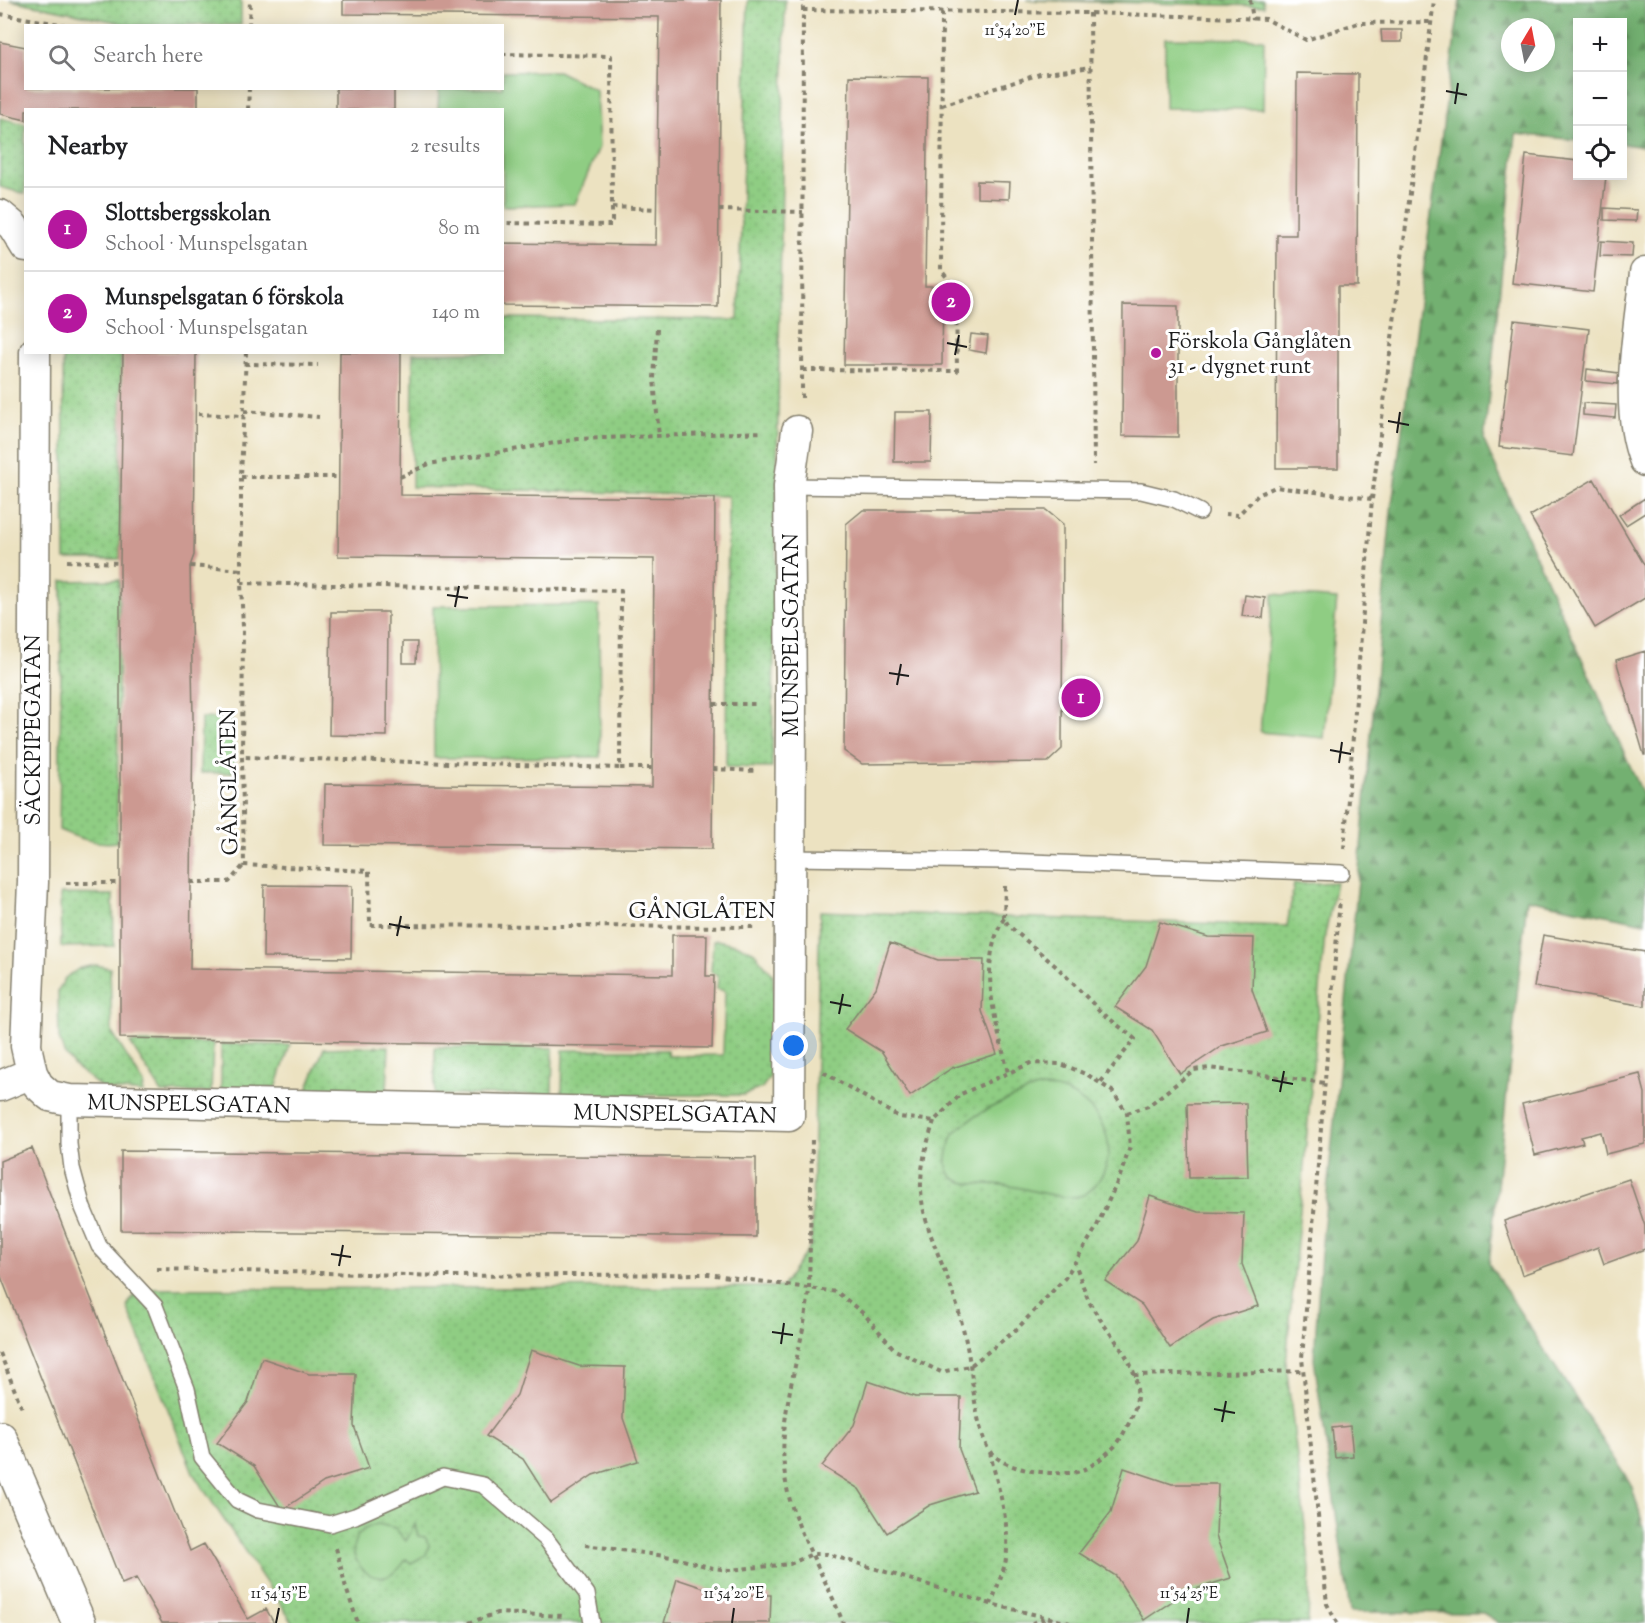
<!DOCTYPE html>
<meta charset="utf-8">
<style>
body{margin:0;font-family:"Sorts Mill Goudy",serif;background:#f6f6f6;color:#202124}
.controls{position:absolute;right:18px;top:18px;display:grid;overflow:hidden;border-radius:0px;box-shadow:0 3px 15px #0003}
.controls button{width:54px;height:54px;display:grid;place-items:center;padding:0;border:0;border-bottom:2px solid #e0e0e0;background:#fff;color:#202124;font:30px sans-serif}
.compass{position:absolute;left:1501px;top:18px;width:54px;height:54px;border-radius:50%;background:#fff;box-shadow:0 3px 15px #0003;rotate:10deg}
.you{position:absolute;left:794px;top:1046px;width:21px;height:21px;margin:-15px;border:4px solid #fff;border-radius:50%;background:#1a73e8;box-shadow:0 0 0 9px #1a73e833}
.badge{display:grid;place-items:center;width:39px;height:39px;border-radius:50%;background:#b5179e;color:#fff;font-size:20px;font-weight:700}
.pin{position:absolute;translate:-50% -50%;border:3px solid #fff;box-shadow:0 2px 6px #0006}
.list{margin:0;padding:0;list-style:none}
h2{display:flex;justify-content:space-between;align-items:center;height:78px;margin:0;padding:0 24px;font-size:26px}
h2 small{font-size:20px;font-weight:400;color:#757577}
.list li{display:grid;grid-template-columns:39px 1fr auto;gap:18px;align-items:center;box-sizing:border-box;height:84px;padding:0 24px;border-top:2px solid #e0e0e0}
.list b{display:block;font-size:22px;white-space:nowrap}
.list p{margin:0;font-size:20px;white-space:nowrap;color:#757577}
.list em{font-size:20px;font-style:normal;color:#757577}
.icon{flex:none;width:33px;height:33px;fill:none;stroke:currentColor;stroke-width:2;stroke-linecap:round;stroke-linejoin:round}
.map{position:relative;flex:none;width:1645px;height:1623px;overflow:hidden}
.search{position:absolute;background:#fff;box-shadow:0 3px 15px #0003;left:24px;top:24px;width:480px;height:66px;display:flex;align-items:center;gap:15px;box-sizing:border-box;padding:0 21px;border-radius:0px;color:#757577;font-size:22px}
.panel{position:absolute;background:#fff;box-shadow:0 3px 15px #0003;left:24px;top:108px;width:480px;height:246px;border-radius:0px}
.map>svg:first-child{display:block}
</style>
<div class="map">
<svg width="1645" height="1623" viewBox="0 0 1645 1623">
<defs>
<pattern id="grass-dots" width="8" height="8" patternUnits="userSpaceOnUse" patternTransform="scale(1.5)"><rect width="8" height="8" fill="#8fcd83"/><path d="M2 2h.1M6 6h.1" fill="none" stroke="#7baf71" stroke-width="1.8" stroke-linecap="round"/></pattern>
<pattern id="forest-firs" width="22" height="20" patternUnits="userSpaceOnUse" patternTransform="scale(1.5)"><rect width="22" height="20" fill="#73b071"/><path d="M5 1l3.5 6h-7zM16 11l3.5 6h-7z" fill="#5e8e5c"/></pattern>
</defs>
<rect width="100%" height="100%" fill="#fff"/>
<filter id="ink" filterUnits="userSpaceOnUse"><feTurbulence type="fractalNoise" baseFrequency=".0167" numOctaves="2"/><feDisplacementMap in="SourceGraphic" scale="12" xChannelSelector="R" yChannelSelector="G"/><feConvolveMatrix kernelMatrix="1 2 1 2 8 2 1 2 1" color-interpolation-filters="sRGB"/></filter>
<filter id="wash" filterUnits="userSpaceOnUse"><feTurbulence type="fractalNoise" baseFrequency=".008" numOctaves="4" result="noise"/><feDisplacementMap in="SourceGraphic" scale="24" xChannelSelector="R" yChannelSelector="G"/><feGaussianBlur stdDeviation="1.35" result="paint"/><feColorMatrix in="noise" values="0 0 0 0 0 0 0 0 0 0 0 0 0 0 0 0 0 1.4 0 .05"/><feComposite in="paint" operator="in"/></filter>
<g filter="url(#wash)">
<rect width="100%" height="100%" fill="#ece2c1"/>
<path fill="url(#grass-dots)" stroke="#567450" stroke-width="1.5" d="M10 0H241V25H131Z
M748 0H785L772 768 726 767 728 496 412 487 413 353 502 352 503 318 738 320Z
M1026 0H1263L1264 6Z
M0 118 25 124V194L0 187Z
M63 353H121L120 559H65Z
M119 580 117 842C96 845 78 838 59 830L62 581Z
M201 718 231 719 233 722 234 769 231 773H200Z
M1336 882 1325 935 1286 1363 1310 1569 1308 1623H293L194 1475 127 1306 138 1289 782 1287 811 1245 820 911 1287 926 1294 884Z
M60 894 113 895 114 946 61 947Z
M717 940 738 945 753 951 773 975 777 1057 771 1075 762 1088 744 1095H562L563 1050H667L668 1056 723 1055 725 991 717 989 718 975 711 972 713 941Z
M96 965 110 968 112 1033 144 1084 143 1093 103 1089 74 1066 64 1053 59 1038 58 991 65 978 80 968Z
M130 1043H213L211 1092 162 1093Z
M221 1044 290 1045 276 1088 221 1090Z
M389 1046 387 1092 306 1093 324 1048Z
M435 1047 553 1048 552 1094 435 1095Z"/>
<path fill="url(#forest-firs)" stroke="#486646" stroke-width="1.5" fill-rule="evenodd" d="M1460 0H1645V147L1623 144 1622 22H1578L1577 140 1516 134 1484 441 1645 799V923L1527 899 1489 1264 1631 1484 1645 1531V1623H1499L1483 1613 1350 1612 1314 1359 1321 1253 1358 880 1391 511ZM1510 27H1546V63H1510Z"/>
<path fill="#8fcd83" stroke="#567450" stroke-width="1.5" d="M1165 38 1264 39 1263 109 1165 108Z
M558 71 596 90 599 147 575 204 503 206 502 110 438 109 439 89 502 88 503 72Z
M1273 594 1337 599 1324 738 1260 732Z
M599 605 600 757 434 758 433 606Z
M1037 1088C1044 1088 1053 1088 1060 1090 1095 1101 1121 1139 1102 1175 1097 1183 1092 1191 1083 1195 1061 1203 1019 1184 993 1184 970 1185 940 1185 948 1152 950 1147 950 1139 953 1135 969 1114 1013 1097 1037 1088Z
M378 1524 395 1528 406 1541 415 1524 418 1536 425 1537 429 1545 426 1555 411 1563 406 1559C376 1611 322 1537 378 1524Z"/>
<g id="blocks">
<path fill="#cc9991" d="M343 0H721L718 307 502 305V243L656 245 659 17 343 14Z
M1381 30H1402V42H1382Z
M0 42 26 47V88H198V110H26V120L0 114Z
M1297 73 1358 74 1357 286H1338V468H1276L1277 235H1296Z
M849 76 928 77 925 286H943L942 365H844Z
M336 88H394V110H336Z
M1526 155 1578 161V176H1606L1593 292 1512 283Z
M977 181 1010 182 1009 199 977 198Z
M1604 208 1637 210 1636 221 1604 220Z
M1601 241 1633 243 1632 257 1600 256Z
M1123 305 1178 306V437L1122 436Z
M1514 320 1589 329 1573 456 1499 447Z
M971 334 988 336 986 353 969 350Z
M123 352H196L194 555 190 566 193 717 190 969 672 975V935H707L706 976H714L712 1048 120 1038V563Z
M340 352H401L400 495 715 498 712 849 324 845 325 784 652 787 654 559 338 556Z
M1587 369 1619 373 1618 384 1586 381Z
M1583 403 1616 405 1615 418 1583 415Z
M895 412H932L931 462H894Z
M1594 479 1645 566V598L1595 628 1530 516Z
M1645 498V513L1626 525 1619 515Z
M863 510H1046L1063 524 1062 749 1048 762 862 764 844 751 846 524Z
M1245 595 1265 598 1263 618 1242 616Z
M331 612H388L387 736 329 735Z
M403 642H417L416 663H403Z
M1645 651V755H1644L1616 660Z
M264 885 352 886 351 958 263 957Z
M1160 922 1208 937 1254 938 1252 989 1267 1032 1222 1046 1180 1074 1152 1030 1115 1007 1146 966Z
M1543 935 1645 952V1006L1534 987Z
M890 943 938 960H984L982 1011 997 1054 952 1068 910 1096 882 1052 845 1029 876 988Z
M1640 1074 1645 1093V1144L1606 1154 1601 1132 1581 1137 1583 1143 1535 1155 1522 1104Z
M1246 1103 1248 1177 1189 1178 1187 1104Z
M32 1148 190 1551 204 1544 248 1619 266 1609 274 1623H162L136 1578 122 1584 0 1274V1161Z
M121 1151 756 1158V1237L121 1230Z
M1629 1179 1645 1226V1249L1604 1264 1598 1247 1522 1275 1504 1221Z
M1150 1196 1198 1212 1244 1213 1242 1264 1258 1306 1213 1320 1170 1348 1142 1305 1105 1281 1137 1241Z
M531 1350 579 1366 625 1367 623 1418 638 1461 593 1475 551 1503 523 1459 486 1436 517 1395Z
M262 1358 309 1374H356L354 1426 369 1468 324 1482 282 1510 254 1466 217 1443 248 1402Z
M868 1381 915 1397H961L959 1449 975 1491 930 1505 887 1533 859 1489 822 1466 854 1425Z
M1350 1426 1353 1456 1335 1458 1332 1428Z
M1124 1468 1172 1484H1218L1216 1536 1231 1578 1186 1592 1144 1620 1116 1576 1079 1553 1111 1512Z
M677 1579 725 1595H771L770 1623H664Z"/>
</g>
</g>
<g filter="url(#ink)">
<use href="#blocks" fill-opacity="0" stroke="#847f6e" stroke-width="1.5"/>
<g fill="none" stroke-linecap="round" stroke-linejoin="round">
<defs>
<path id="service" d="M789 486 1141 491 1174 499 1200 512
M790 858 1005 861 1342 873
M69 1100V1144L72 1168 83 1208 99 1246 155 1306 187 1389 202 1457 237 1500 258 1510 330 1524 355 1516 443 1477 483 1485 546 1539 587 1594 592 1623"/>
<path id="minor" d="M0 215 13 226 26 247
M1645 273C1639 331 1623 407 1645 461
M35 352 33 882 26 1046 32 1073 38 1085 50 1096 69 1100 789 1116 791 704 789 486 797 431
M0 1086 32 1073"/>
<path id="tertiary" d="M0 1438 79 1623"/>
</defs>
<use href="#service" stroke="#847f6e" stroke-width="18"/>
<use href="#minor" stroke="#847f6e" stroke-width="33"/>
<use href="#tertiary" stroke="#847f6e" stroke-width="36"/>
<path stroke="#847f6e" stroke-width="4" stroke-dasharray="4.5 4.5" stroke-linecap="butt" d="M1250 0 1253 20
M803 10 1090 13 1266 19 1306 40 1358 23 1430 22
M1090 13 1094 465
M0 14 71 26
M249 26 250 0
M502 54 611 56 612 207V225L502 223
M942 105 1040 74 1091 67
M248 110 249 88
M612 207 657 209
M719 210 803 212
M657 329 654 379 659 437
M246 352 241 477V583L243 627 242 757 244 865 369 871 370 925 756 927
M245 364 318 365
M803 370 957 371 956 289 941 270 942 12
M802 398 803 0
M244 411 319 417
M198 414 244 416
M241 477H339
M400 477 429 464 578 439 763 432
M1225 514 1238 515 1258 495 1275 487 1372 499
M67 561 120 563
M190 566 242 570
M241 583 621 591 620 768 242 757
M714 704H758
M620 768H652
M713 769 757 771
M1344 849 1372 499 1434 0
M191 882H229L244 865
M66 883H120
M1005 886 1004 917 1008 925 1059 969 1100 1011 1135 1039 1100 1083
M1004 918C976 967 997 1023 1008 1073
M1127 1113 1148 1106 1194 1070 1209 1068 1325 1083
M934 1121C926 1146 918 1174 922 1201 927 1233 942 1261 952 1291 962 1318 969 1352 972 1380 974 1397 980 1442 992 1454 1010 1471 1045 1474 1069 1473 1085 1473 1101 1459 1112 1449 1120 1442 1124 1432 1129 1423 1153 1376 1119 1349 1096 1313 1086 1299 1081 1279 1075 1263
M812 1140 809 1290C802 1358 772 1423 788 1493 799 1538 827 1579 843 1623
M157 1269 448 1276 708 1274 837 1292 865 1315 895 1350 941 1372 970 1366 1016 1330 1065 1278 1095 1230 1120 1176 1130 1147 1127 1113 1112 1091 1088 1075 1061 1064 1031 1063 961 1094 934 1121 899 1117 823 1072
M0 1353 23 1411
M1134 1375 1303 1371
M990 1452C997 1487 1013 1528 1005 1564 1001 1577 996 1591 991 1604
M585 1545 672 1557 713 1568 729 1570 790 1564 812 1554H827L991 1604 1070 1623
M336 1548 346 1588 358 1623
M469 1623 497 1613 565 1616
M1032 1623 1047 1618
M1337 1623 1327 1604 1302 1358 1340 899"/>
<use href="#service" stroke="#fff" stroke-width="15"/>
<use href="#minor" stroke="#fff" stroke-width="30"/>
<use href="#tertiary" stroke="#fff" stroke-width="33"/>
</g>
</g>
<path fill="none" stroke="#1c1c1c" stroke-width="2" d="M1015 15 1018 0M1446 91 1467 95M1455 104 1458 83M947 343 967 347M955 355 959 335M1388 421 1409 425M1397 433 1400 412M447 595 468 598M455 607 459 586M889 673 909 676M897 685 901 664M1330 750 1351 754M1339 763 1342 742M389 924 410 928M397 936 401 916M830 1002 851 1006M839 1014 843 994M1272 1080 1293 1084M1280 1092 1284 1071M331 1254 351 1257M339 1266 343 1245M772 1332 793 1335M781 1344 784 1323M1214 1409 1235 1413M1222 1422 1226 1401M276 1623 279 1608M732 1623 734 1608M1187 1623 1189 1608"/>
<circle fill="#b5179e" stroke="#fff" stroke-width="2" cx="1156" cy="353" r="6"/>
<g text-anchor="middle" stroke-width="6" stroke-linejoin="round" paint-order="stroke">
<g font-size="22" fill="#1c1c1c" stroke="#fff" text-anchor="start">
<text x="1168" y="348">Förskola Gånglåten<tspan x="1168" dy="25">31 - dygnet runt</tspan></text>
</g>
<g font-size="22" fill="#1c1c1c" stroke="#fff">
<text transform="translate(790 635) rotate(-90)" y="8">MUNSPELSGATAN</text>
<text transform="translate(32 730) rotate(-90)" y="8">SÄCKPIPEGATAN</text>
<text transform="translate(228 782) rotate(-91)" y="8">GÅNGLÅTEN</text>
<text x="702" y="918">GÅNGLÅTEN</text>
<text transform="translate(189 1103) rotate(1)" y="8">MUNSPELSGATAN</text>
<text transform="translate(675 1113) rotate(1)" y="8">MUNSPELSGATAN</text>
</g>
</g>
<g font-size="15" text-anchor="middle" fill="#1c1c1c" stroke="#fff" stroke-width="6" stroke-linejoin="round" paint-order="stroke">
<text x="1015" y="35">11°54'20"E</text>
<text x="279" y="1598">11°54'15"E</text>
<text x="734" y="1598">11°54'20"E</text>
<text x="1189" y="1598">11°54'25"E</text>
</g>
</svg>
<div class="controls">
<button>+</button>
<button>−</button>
<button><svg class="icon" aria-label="locate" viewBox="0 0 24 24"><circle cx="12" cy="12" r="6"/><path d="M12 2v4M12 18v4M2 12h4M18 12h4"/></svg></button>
</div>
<svg class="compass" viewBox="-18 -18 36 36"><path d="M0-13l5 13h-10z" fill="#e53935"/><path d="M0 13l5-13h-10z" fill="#757577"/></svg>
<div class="you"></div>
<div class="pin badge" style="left:1081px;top:698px">1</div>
<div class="pin badge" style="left:951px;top:302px">2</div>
<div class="search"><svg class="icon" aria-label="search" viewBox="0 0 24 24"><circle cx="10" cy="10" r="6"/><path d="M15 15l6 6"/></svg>Search here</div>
<section class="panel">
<h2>Nearby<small>2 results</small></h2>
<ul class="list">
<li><span class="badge">1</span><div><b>Slottsbergsskolan</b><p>School · Munspelsgatan</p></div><em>80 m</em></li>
<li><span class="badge">2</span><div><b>Munspelsgatan 6 förskola</b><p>School · Munspelsgatan</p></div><em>140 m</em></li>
</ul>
</section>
</div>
